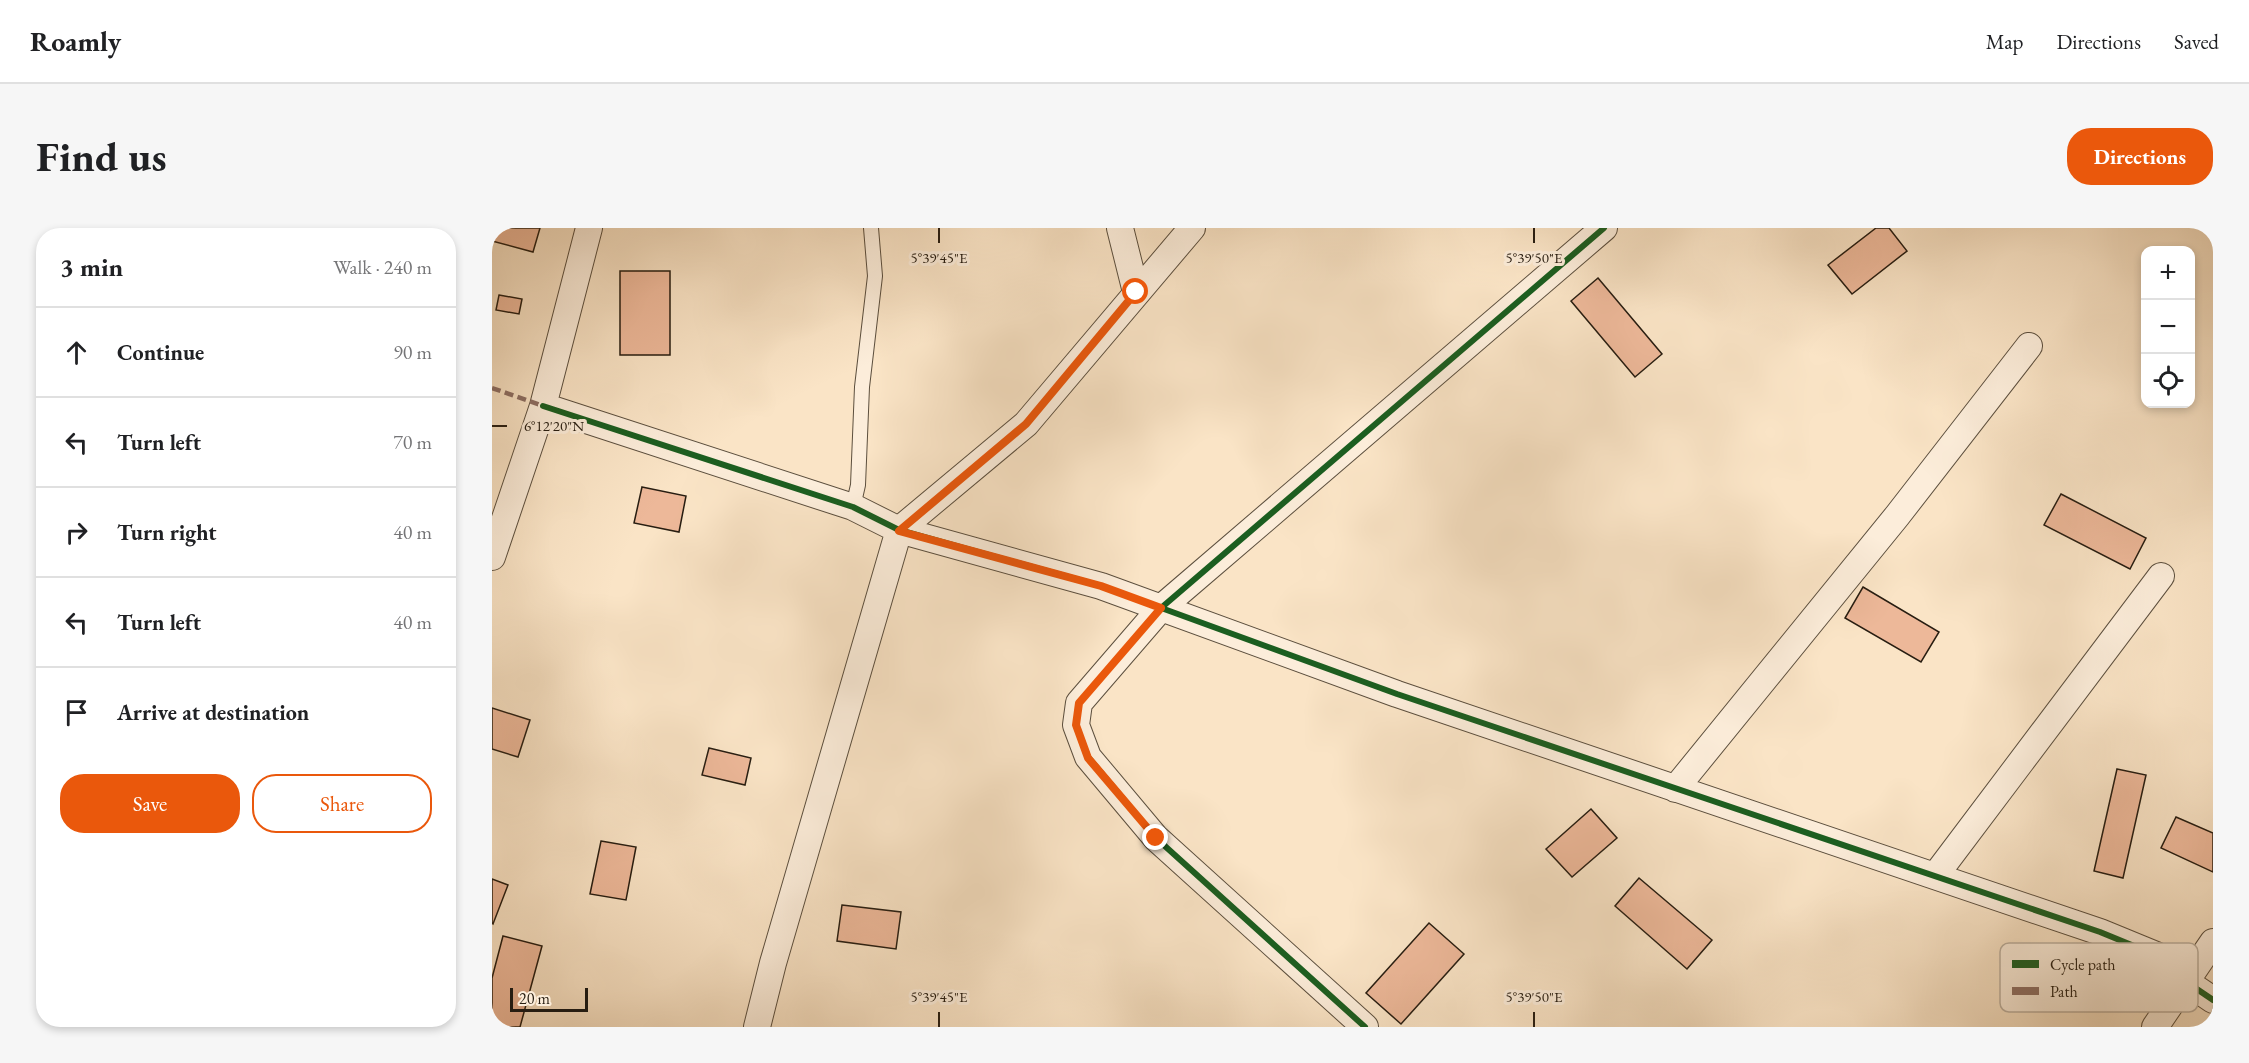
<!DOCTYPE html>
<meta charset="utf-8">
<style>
body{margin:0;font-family:"EB Garamond",serif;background:#f6f6f6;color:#202124}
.controls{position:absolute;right:18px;top:18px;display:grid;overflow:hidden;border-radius:12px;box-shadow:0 3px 9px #0003}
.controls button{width:54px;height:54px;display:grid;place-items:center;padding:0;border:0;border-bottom:2px solid #e0e0e0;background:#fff;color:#202124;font:30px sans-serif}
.scale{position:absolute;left:18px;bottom:15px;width:78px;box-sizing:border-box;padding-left:6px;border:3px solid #271d11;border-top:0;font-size:16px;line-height:21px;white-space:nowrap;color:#271d11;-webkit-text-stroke:4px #fcedda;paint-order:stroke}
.stop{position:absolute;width:18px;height:18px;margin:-14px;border:4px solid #ea580c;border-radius:50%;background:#fff}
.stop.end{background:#ea580c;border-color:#fff;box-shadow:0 2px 6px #0008}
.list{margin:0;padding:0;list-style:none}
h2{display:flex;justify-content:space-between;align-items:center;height:78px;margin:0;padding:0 24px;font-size:26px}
h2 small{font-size:20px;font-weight:400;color:#757577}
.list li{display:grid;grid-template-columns:39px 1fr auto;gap:18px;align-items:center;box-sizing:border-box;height:90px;padding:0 24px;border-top:2px solid #e0e0e0}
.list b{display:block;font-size:22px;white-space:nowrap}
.list em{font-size:20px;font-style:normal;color:#757577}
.actions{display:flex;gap:12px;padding:18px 24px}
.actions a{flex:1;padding:14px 0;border:2px solid #ea580c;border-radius:24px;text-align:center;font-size:21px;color:#ea580c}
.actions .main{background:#ea580c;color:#fff}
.icon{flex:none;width:33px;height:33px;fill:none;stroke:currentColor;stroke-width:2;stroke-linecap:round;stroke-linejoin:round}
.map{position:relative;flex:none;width:1721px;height:799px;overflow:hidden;border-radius:24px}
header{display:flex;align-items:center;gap:36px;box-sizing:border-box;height:84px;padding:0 30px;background:#fff;border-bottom:2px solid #e0e0e0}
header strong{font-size:28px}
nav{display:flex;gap:33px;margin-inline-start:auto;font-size:21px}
.intro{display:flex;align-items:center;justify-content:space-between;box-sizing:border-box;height:144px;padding:0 36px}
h1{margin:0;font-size:42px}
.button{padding:15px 27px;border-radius:24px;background:#ea580c;color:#fff;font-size:21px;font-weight:700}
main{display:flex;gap:36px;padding:0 36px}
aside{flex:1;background:#fff;border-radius:24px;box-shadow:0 3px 9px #0003}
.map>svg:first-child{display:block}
</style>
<header>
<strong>Roamly</strong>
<nav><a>Map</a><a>Directions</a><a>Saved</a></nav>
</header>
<div class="intro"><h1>Find us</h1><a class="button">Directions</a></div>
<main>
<aside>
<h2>3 min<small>Walk · 240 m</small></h2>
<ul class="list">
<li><svg class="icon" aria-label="ahead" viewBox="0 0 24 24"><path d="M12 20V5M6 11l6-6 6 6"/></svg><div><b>Continue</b></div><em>90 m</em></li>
<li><svg class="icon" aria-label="left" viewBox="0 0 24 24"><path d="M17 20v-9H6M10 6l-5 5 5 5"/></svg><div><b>Turn left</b></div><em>70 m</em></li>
<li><svg class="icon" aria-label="right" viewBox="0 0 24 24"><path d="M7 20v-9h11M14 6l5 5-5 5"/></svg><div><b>Turn right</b></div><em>40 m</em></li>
<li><svg class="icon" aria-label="left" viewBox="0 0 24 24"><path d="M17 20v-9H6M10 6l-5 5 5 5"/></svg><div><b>Turn left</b></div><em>40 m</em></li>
<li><svg class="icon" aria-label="arrive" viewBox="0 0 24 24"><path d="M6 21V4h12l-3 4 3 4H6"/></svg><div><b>Arrive at destination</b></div></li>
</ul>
<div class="actions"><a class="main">Save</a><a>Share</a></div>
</aside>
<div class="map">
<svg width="1721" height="799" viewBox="0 0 1721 799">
<rect width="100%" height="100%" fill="#fae4c6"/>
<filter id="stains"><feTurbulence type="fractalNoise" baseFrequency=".00333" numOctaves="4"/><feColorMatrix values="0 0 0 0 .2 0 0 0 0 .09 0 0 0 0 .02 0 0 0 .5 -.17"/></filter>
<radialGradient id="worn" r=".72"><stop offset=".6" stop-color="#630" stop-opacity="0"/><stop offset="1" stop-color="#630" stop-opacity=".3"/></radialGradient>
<path fill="#edb899" stroke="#271d11" stroke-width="1.5" d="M0 0H48L41 24 0 13Z
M1384 0H1397L1415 23 1360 66 1336 37Z
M128 43H178V127H128Z
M1106 50 1170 126 1143 149 1079 73Z
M7 67 30 71 27 86 4 82Z
M150 259 194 268 187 304 142 295Z
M1569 266 1654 310 1638 341 1552 297Z
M1371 359 1447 404 1429 434 1353 390Z
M0 480 38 492 26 529 0 521Z
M217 520 259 530 253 557 210 547Z
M1625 541 1654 547 1631 650 1602 643Z
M1099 581 1125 610 1080 649 1054 621Z
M1684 589 1721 605V644L1669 620Z
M109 613 144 619 134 672 98 666Z
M1147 650 1220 712 1195 741 1123 678Z
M0 651 16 657 1 696 0 695Z
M350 677 409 684 404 721 345 713Z
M937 695 972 726 909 796 874 765Z
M11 708 50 718 28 799H0V750Z"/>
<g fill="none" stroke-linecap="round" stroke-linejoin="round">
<defs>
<path id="service" d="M361 279 366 257 370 159 383 48 379 0"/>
<path id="minor" d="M628 0 644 64
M51 178 361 279 407 302 609 358 905 466 1608 704 1664 727 1693 753 1721 772
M0 329 51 178 97 0
M1183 561 1405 288 1537 118
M1443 648 1669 348
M265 799 281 735 407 302 534 196 700 0
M873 799 664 610 596 529 584 497 587 475 669 380 1112 0
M1663 799 1721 714"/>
</defs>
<use href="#service" stroke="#5c4f3e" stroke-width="16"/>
<use href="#minor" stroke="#5c4f3e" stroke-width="28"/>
<use href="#service" stroke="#fcedda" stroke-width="14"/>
<use href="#minor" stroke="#fcedda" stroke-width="26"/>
<path stroke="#8d6e63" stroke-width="4.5" stroke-dasharray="9 4.5" stroke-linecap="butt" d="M0 160 51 178"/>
<defs>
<path id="cycleway" d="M51 178 361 279 407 302 609 358 905 466 1608 704 1664 727 1693 753 1721 772
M873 799 664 610 596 529 584 497 587 475 669 380 1112 0"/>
</defs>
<use href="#cycleway" stroke="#fcedda" stroke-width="10"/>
<use href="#cycleway" stroke="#1b5e20" stroke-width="6"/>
</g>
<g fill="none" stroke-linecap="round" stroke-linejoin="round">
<path stroke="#ea580c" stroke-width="8" d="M644 64 534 196 407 303 609 358 669 380 587 475 584 497 596 530 664 610"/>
</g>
<path fill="none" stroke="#271d11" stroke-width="2" d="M447 0V15M1042 0V15M0 198H15M447 784V799M1042 784V799"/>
<rect x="1508" y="715" width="198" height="69" rx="9" fill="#fcedda" stroke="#bcaf9e" stroke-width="1.5"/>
<rect x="1520" y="732" width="27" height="8" fill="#1b5e20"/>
<rect x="1520" y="759" width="27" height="8" fill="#8d6e63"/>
<g font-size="16" fill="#271d11">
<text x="1558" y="742">Cycle path</text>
<text x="1558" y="769">Path</text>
</g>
<g font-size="15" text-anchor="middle" fill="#271d11" stroke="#fcedda" stroke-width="6" stroke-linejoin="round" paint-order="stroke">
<text x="447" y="35">5°39'45"E</text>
<text x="1042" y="35">5°39'50"E</text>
<text x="62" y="203">6°12'20"N</text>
<text x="447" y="774">5°39'45"E</text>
<text x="1042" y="774">5°39'50"E</text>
</g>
<rect width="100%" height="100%" filter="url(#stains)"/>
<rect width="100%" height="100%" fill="url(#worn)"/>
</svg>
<div class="controls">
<button>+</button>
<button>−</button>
<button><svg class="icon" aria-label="locate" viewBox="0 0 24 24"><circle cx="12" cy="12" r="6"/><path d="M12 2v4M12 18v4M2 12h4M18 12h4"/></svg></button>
</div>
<div class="scale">20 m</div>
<div class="stop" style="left:644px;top:64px"></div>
<div class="stop end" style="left:664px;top:610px"></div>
</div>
</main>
